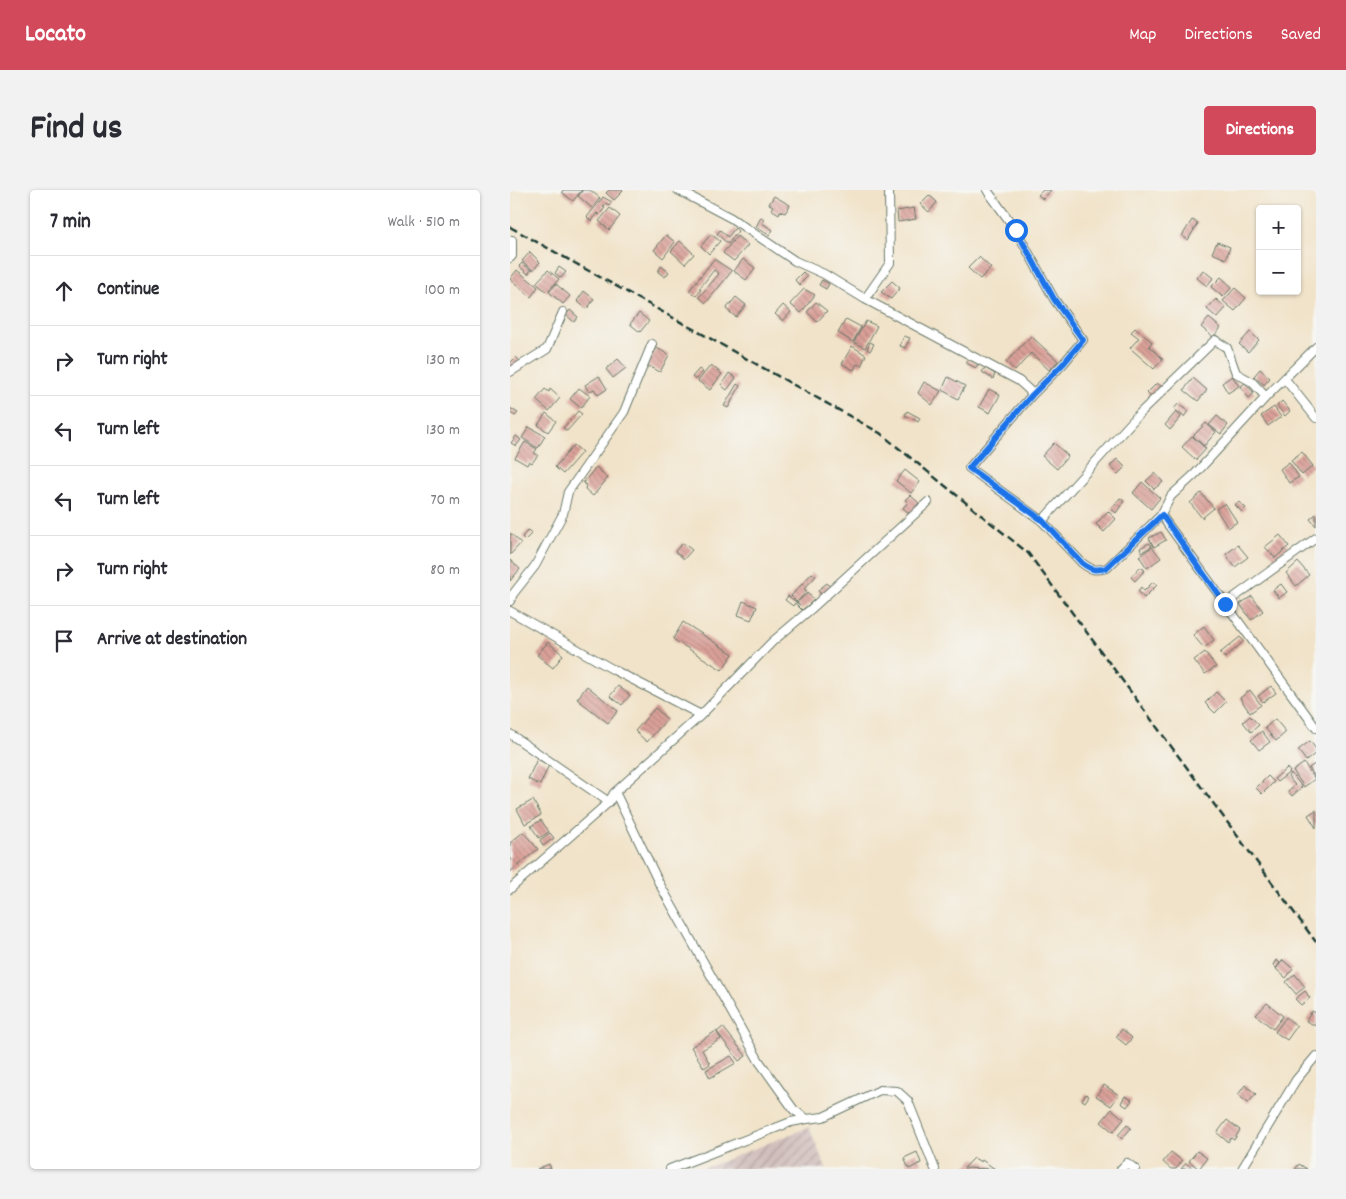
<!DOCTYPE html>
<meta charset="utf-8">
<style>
body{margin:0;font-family:Dekko,sans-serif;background:#f2f2f3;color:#2b2b33}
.controls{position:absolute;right:15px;top:15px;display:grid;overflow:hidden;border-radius:5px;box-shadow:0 1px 4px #0004}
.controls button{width:45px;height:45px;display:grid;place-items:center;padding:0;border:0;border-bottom:1px solid #e1e1e2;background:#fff;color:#2b2b33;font:25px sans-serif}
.stop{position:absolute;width:15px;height:15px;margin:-11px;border:4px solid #1a73e8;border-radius:50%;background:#fff}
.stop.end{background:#1a73e8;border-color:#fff;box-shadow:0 1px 5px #0008}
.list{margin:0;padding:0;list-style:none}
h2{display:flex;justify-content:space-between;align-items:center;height:65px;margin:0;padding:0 20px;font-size:21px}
h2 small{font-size:16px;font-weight:400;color:#7c7c81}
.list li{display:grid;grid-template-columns:32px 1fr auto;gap:15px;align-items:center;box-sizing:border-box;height:70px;padding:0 20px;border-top:1px solid #e1e1e2}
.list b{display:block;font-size:19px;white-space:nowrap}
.list em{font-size:16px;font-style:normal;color:#7c7c81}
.icon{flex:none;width:28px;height:28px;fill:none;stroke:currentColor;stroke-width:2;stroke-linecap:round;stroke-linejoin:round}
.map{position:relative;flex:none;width:806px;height:979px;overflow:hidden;border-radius:5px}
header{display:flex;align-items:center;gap:30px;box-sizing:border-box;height:70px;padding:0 25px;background:#d1495b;color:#fff}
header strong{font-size:24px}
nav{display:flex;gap:28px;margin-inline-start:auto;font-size:18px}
.intro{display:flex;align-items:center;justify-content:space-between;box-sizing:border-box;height:120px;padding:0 30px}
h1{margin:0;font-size:35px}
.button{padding:12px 22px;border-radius:5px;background:#d1495b;color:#fff;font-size:18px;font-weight:700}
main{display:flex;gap:30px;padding:0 30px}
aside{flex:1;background:#fff;border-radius:5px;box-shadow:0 1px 4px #0004}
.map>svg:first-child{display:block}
</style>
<header>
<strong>Locato</strong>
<nav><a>Map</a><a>Directions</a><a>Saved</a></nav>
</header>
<div class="intro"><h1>Find us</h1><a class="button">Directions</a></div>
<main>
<aside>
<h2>7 min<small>Walk · 510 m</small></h2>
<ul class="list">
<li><svg class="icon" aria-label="ahead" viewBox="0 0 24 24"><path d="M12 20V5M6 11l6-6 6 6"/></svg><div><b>Continue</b></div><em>100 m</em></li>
<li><svg class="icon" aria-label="right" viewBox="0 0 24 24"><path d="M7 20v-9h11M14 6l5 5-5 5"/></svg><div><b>Turn right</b></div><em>130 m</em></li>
<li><svg class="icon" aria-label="left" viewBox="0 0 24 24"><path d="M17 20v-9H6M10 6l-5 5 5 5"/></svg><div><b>Turn left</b></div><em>130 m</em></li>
<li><svg class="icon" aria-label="left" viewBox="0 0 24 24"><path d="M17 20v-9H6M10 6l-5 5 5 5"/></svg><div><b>Turn left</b></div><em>70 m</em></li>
<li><svg class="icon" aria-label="right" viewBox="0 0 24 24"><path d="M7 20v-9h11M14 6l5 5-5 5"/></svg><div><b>Turn right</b></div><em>80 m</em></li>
<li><svg class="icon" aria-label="arrive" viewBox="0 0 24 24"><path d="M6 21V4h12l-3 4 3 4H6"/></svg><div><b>Arrive at destination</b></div></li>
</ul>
</aside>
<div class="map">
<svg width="806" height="979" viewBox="0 0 806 979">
<defs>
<pattern id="industrial-furrows" width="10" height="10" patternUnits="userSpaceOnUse" patternTransform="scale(1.25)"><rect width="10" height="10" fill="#d1bfbd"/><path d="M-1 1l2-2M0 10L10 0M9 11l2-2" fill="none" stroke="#a99c9a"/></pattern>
<pattern id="building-back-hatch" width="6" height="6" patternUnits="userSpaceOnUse" patternTransform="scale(1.25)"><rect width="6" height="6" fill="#dba199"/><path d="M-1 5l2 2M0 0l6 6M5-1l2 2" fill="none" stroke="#b1847e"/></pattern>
</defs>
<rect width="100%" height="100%" fill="#f6f6f2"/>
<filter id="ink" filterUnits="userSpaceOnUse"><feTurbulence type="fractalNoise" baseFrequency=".02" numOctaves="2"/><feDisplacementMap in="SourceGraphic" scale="10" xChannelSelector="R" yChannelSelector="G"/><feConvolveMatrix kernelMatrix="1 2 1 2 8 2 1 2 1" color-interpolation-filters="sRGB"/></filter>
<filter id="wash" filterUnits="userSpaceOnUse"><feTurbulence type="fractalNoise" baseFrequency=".0096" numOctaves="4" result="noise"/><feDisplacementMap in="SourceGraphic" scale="20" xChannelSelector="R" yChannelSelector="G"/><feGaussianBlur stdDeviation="1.12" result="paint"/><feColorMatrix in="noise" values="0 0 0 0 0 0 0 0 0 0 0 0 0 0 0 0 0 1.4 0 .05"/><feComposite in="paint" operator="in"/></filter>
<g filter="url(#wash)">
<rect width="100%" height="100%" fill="#f1e3c9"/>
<path fill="url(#industrial-furrows)" d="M299 937 316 979H193Z"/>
<g id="blocks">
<path fill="url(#building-back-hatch)" d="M53 0H72L63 11 52 2Z
M73 0H80L90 8 82 18 68 6Z
M99 0H112L113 1 104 10 96 3Z
M533 0H541L533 9 528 5Z
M419 5 427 12 419 22 410 14Z
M264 6 280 15 275 23 270 21 269 24 261 19 263 16 259 14Z
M93 7 102 12 99 16 96 13 93 17 95 18 89 25 87 23 81 31 77 27Z
M100 18 110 26 99 40 89 31Z
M404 18 406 29 388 32 387 21Z
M251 27 254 29 252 33 263 40 259 45 246 37Z
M682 30 688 33 678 50 672 46Z
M225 38 228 41 218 54 207 44 210 40 218 47Z
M201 44 210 51 199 64 191 56Z
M156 45 165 52 153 68 144 60Z
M227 46 238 55 224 71 213 63Z
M170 51 184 64 175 74 161 61Z
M707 52 720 57 716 69 702 63Z
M20 62 30 72 23 80 12 71Z
M469 67 481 78 470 89 458 78Z
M204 69 222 81 196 113 189 107 209 84 204 80 189 99 191 100 186 106 179 101Z
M233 69 245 78 236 90 224 81Z
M12 73 21 80 18 84 9 76Z
M151 76 159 82 155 87 148 82Z
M49 77 56 82 51 88 45 83Z
M7 80 28 97 21 107 0 89Z
M38 80 49 89 37 102 26 93Z
M693 80 703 88 697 96 687 88Z
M293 82 297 87 289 95 285 90Z
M711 87 722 97 713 107 701 97Z
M312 90 319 94 316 99 309 95Z
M382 91 390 98 381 109 371 102Z
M46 94 60 106 53 114 39 102Z
M725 98 736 108 725 121 713 111Z
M294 99 305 105 291 123 280 114Z
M74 101 84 109 77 119 67 111Z
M226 107 236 115 226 127 216 119Z
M706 109 716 118 707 128 697 119Z
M306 112 317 121 307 132 297 122Z
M273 115 281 122 273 131 265 124Z
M60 120 68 127 64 132 56 125Z
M129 123 139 131 130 142 120 134Z
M699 128 711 138 703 147 691 137Z
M336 129 351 137 343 152 328 143Z
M356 131 367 136 355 158 344 152Z
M625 138 642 152 639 156 653 169 644 179 620 158 629 148 621 142Z
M740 142 749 150 738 162 729 154Z
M394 146 400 148 395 158 390 156Z
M521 146 548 171 539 180 521 163 505 181 496 172Z
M360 152 364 154 360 161 357 159Z
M342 156 356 165 351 176 347 174 344 180 332 174Z
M147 158 159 165 150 182 137 175Z
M6 167 10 171 2 181 0 179V173Z
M108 169 116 178 103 188 96 179Z
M458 169 468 174 466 178 456 173Z
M201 175 212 184 200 200 188 191Z
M475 178 485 184 483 189 472 182Z
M189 179 193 182 186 190 182 187Z
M750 179 760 188 754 195 744 186Z
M219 183 226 188 217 200 211 195Z
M89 186 97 199 88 205 84 199 79 202 75 195Z
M722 186 729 196 718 203 712 193Z
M438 187 455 196 448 209 432 200Z
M683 188 697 200 688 211 674 200Z
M414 192 431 201 422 215 408 203Z
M647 193 652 197 642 208 637 203Z
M735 193 744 203 739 208 730 197Z
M227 194 230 196 218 218 214 216Z
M69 198 80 206 71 218 60 209Z
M35 199 39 202 40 199 50 208 39 221 26 210Z
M479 199 490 205 480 223 469 217Z
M772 211 780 221 775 226 767 216Z
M668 214 678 221 674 227 664 219Z
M764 217 771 227 758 236 751 226Z
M0 218 8 223 5 226 0 223Z
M68 221 72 224 57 241 53 238Z
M397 221 410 228 408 232 395 225Z
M666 222 671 227 660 240 655 235Z
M36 223 46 231 38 242 28 235Z
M707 226 718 235 711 244 699 235Z
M696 233 706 242 694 256 683 246Z
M19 237 35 246 28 258 12 248Z
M6 246 11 250 6 256 1 253Z
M682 246 696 259 686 270 672 257Z
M15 252 27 259 24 263 28 265 22 273 19 271 17 275 5 268Z
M544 253 558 266 547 279 532 266Z
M64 255 72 262 53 284 45 277Z
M792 262 803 276 792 285 781 270Z
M607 269 615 277 608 284 600 276Z
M779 272 789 287 779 293 770 279Z
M86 277 98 288 83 306 75 299 76 295 73 293Z
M395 280 410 292 401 303 386 291Z
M645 283 653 292 644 299 636 291Z
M632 292 650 308 641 319 623 303Z
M691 303 704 318 692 328 680 313Z
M400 305 409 313 400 324 393 318 398 312 395 310Z
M610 308 614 311 606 323 601 319Z
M729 312 736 318 732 322 725 315Z
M715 313 727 332 718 338 706 319Z
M598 321 606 329 594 342 586 334Z
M806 324V336L800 329Z
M18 340 22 343 15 350 12 347Z
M651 342 656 350 644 357 639 348Z
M0 343 11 353 0 365Z
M770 345 779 356 765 368 755 357Z
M173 353 182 360 174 369 165 361Z
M639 353 642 356 632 362 630 358Z
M728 355 738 367 725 377 716 364Z
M642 357 651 368 637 378 629 366Z
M0 370 10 379 0 391Z
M788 372 799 385 786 396 776 383Z
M630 377 635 380 625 391 621 387Z
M302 383 306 386 294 399 297 401 287 412 281 406Z
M643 392 647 395 634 408 628 401 631 397 634 401Z
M317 393 321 398 311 405 308 400Z
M771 394 777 402 769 408 763 400Z
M298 403 304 410 292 420 285 413 283 416 275 410 278 406 290 415 287 412Z
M742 406 753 421 741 430 730 414Z
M233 411 247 417 241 430 228 425Z
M173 432 223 464 212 480 163 449Z
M694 436 704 450 694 458 683 445Z
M730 447 734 451 715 468 710 463Z
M38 452 53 465 43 478 27 465Z
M695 462 706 477 695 484 684 470Z
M77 496 108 521 98 533 67 509Z
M108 496 120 505 112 515 100 506Z
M761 496 766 503 753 512 748 506Z
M740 500 751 515 740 523 730 508Z
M706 502 716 512 705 523 695 513Z
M145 518 157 529 137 552 125 541Z
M740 526 749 535 741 542 733 532Z
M765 529 776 542 766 551 755 538Z
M752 541 760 552 749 560 741 550Z
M800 551 806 559V563L796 571 788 560Z
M27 569 39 575 30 595 18 589Z
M794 573 805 589 794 597 783 581Z
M806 573V588L799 578Z
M777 578 780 582 767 592 764 589Z
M781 583 792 597 782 606 778 601 785 595 778 587Z
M758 586 764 592 752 604 746 598Z
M23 610 31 625 15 634 7 619Z
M806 620V638L798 625Z
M31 630 39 642 29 648 21 636Z
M13 642 28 659 0 682V653Z
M40 643 44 648 33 656 30 650Z
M766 770 770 773 766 778 763 775Z
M773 770 783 779 776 788 766 779Z
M785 784 795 797 786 804 776 792Z
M795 801 800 808 791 815 785 809Z
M757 813 773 826 763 839 746 825Z
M802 821 806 823V836L796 831Z
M776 827 787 836 777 850 765 842Z
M213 837 236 866 229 871 207 842Z
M612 839 622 848 616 855 606 847Z
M206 841 211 849 192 860 200 874 194 878 181 857Z
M221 866 226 873 200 888 196 880Z
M594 895 609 905 601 916 586 906Z
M735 895 746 904 738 913 728 905Z
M576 904 579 906 575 912 572 910Z
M615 906 622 910 617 917 611 913Z
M602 919 614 929 603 942 591 932Z
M717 930 730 940 724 950 721 948 718 952 707 943Z
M617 935 621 938 612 949 608 945Z
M687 961 697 968 689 979 679 971Z
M407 962 411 973 399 979 394 968Z
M661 962 672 971 666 979H661L653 972Z
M464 968 471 972 472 970 485 979 454 978Z
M676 973 683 979H671Z
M39 974 41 979H27Z
M789 974 797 979H785Z"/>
</g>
</g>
<g filter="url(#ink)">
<use href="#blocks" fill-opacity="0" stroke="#687768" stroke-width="1"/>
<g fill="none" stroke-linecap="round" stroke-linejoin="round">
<defs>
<path id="street" d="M168 0 221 28 285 71 314 84 355 109 509 191 519 200 522 205
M477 0 506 40 544 109 573 150 553 174 522 205 459 278 532 331 572 373C581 380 586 381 597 378L651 325 661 306 685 284 756 207 806 157
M0 68 2 66V50
M355 109 380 73 379 0
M0 182 37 159 53 122
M775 189 806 228
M651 325 806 538
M532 331 628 225 705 150 717 158 726 183 742 192 756 207
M0 411 3 404 25 376 53 324 58 302 114 222 142 154
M715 414 806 348
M0 421 104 480 191 525
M0 544 99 612 104 603 107 606 149 693 249 871 284 920 297 929 313 927 370 900 387 901 398 911 425 979
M104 603 191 525 262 452 301 419 418 312
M0 699 99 612
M160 979 281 932 297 929
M611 979 617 973 625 979
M732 979 786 890 806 866"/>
</defs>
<use href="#street" stroke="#687768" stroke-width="10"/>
<use href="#street" stroke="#fff" stroke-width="8"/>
<path stroke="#1f3d34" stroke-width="2.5" stroke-dasharray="8 4" stroke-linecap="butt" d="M0 37 370 243 518 363 806 752"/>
</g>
</g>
<g fill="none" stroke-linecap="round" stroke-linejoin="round" filter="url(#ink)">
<path stroke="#1a73e8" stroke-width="6" d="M506 40 544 109 573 150 553 174 522 205 459 278 532 330 572 373C581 380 586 381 596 378L652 325 715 414"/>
</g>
</svg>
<div class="controls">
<button>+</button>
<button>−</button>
</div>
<div class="stop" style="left:506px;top:40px"></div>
<div class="stop end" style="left:715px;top:414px"></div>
</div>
</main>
